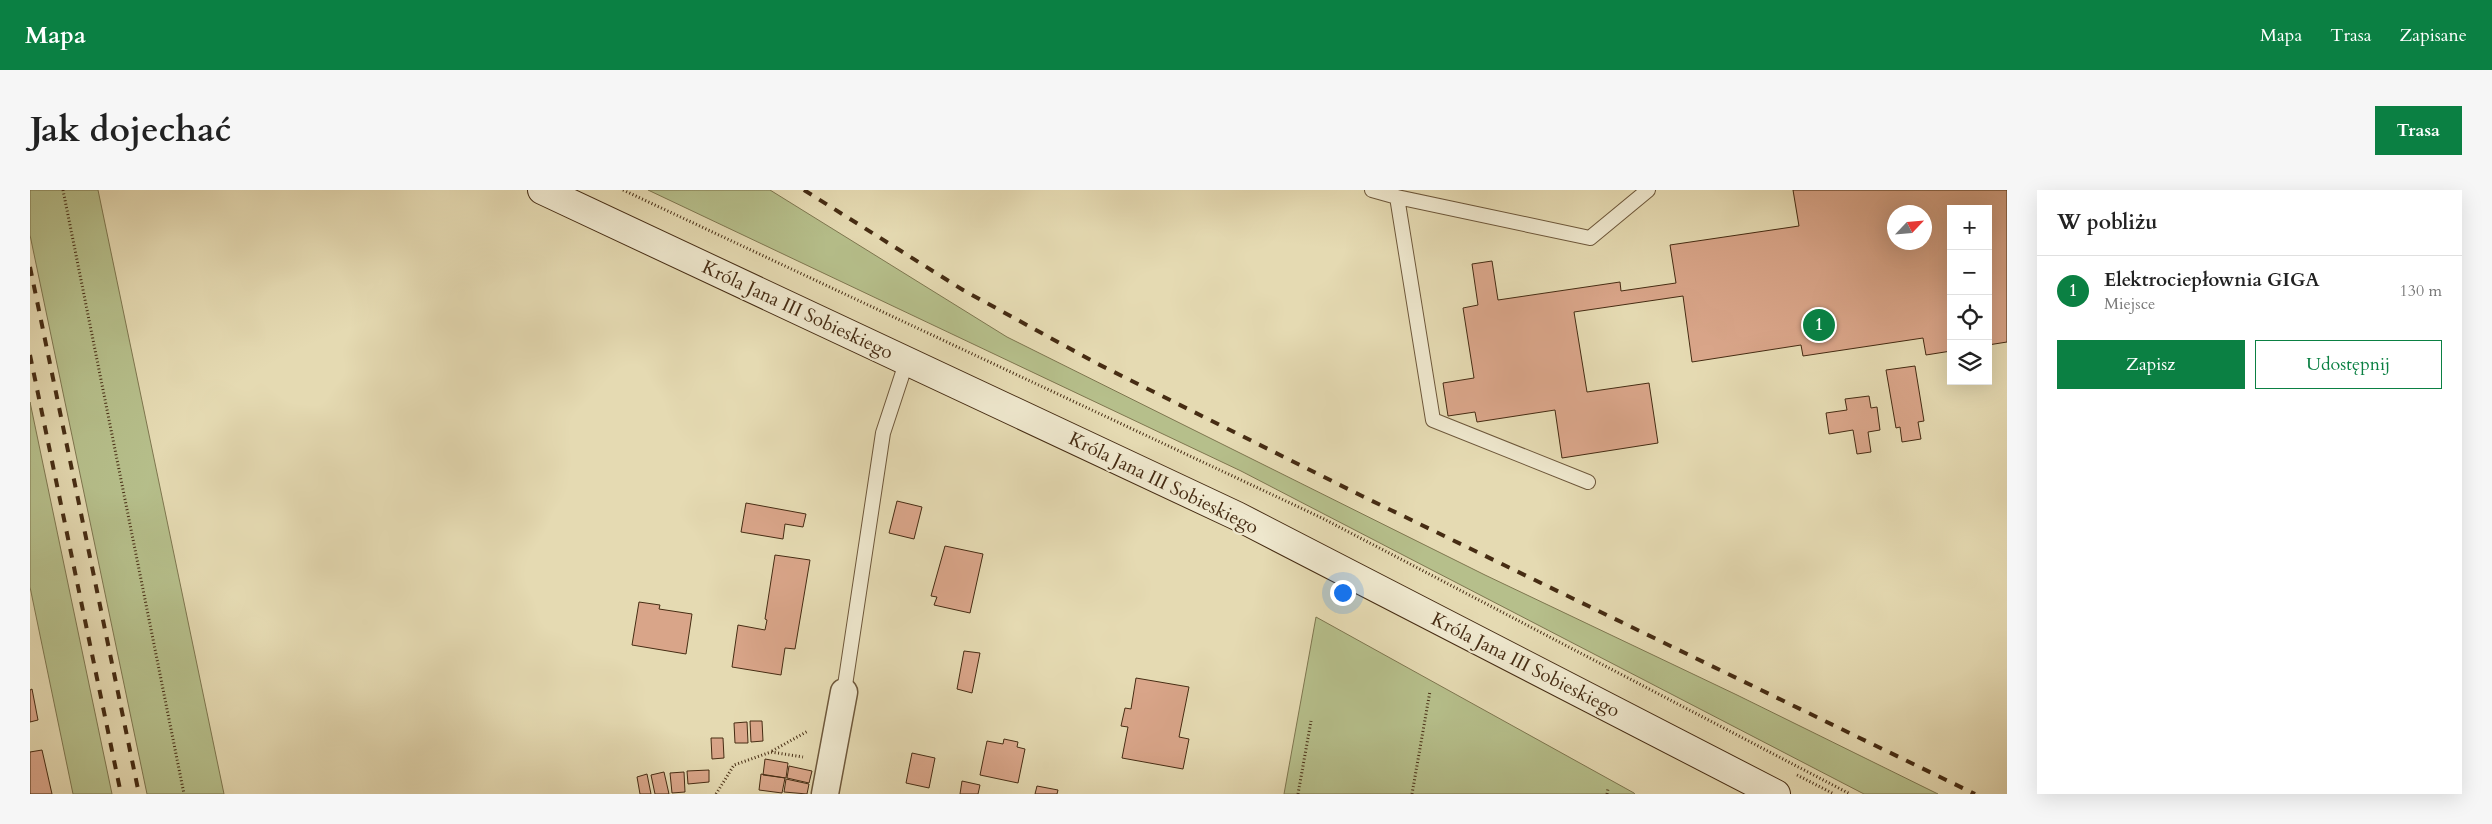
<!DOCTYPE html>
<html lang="pl">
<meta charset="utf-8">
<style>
body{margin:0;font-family:Cardo,serif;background:#f6f6f6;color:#222}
.controls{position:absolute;right:15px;top:15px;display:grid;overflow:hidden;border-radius:0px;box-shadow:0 5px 20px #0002}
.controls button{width:45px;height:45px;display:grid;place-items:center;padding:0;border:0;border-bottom:1px solid #e0e0e0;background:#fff;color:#222;font:25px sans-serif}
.compass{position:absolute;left:1857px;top:15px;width:45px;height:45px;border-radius:50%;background:#fff;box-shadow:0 5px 20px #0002;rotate:64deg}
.you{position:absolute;left:1312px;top:402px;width:18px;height:18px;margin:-12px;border:4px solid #fff;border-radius:50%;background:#1a73e8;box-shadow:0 0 0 8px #1a73e833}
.badge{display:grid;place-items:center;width:32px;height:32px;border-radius:50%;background:#0b8043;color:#fff;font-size:16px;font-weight:700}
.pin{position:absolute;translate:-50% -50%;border:2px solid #fff;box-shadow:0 1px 5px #0006}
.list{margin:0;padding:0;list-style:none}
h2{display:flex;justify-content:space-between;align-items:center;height:65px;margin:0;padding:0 20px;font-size:21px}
h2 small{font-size:16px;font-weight:400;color:#767676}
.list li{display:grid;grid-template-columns:32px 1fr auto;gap:15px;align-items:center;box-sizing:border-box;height:70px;padding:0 20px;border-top:1px solid #e0e0e0}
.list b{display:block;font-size:19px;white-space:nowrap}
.list p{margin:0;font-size:16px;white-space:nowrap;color:#767676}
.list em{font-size:16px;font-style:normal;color:#767676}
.actions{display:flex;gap:10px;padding:15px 20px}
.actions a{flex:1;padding:11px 0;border:1px solid #0b8043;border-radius:0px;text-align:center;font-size:18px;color:#0b8043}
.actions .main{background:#0b8043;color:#fff}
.icon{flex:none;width:28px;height:28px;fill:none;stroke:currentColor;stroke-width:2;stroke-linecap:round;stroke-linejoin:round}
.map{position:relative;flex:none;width:1977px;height:604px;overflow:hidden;border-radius:0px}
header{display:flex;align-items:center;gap:30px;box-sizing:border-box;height:70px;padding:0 25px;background:#0b8043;color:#fff}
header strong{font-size:24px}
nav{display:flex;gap:28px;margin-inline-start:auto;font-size:18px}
.intro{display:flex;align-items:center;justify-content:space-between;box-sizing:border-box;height:120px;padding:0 30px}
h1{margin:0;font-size:35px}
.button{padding:12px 22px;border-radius:0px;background:#0b8043;color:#fff;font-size:18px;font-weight:700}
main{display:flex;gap:30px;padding:0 30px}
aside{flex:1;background:#fff;border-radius:0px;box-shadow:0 5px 20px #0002}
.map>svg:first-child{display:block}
</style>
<header>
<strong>Mapa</strong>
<nav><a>Mapa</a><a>Trasa</a><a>Zapisane</a></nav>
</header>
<div class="intro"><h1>Jak dojechać</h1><a class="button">Trasa</a></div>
<main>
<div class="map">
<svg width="1977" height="604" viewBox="0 0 1977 604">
<rect width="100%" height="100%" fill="#e5dab2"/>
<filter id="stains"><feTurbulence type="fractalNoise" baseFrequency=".004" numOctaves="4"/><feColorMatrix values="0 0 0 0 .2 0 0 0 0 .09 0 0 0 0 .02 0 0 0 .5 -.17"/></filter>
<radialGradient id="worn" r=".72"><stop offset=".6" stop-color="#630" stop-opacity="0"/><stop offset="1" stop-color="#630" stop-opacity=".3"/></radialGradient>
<path fill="#b6bf8b" stroke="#7e764f" d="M0 0H68L194 604H117L0 45Z
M618 0H740L977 147 1455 385 1707 505 1908 604H1834L1211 281Z
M0 212 82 604H43L0 397Z
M1286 427 1604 603 1605 604H1254Z"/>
<path fill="#d9a589" stroke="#462c13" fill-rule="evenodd" d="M1763 0H1977V152L1958 155V19H1921V161L1896 165 1893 148 1773 166 1771 155 1662 172 1653 106 1544 122 1557 202 1619 193 1628 253 1532 268 1525 220 1447 232 1445 222 1418 226 1413 193 1444 188 1433 118 1448 115 1442 74 1462 71 1468 110 1590 92 1591 101 1646 93 1640 55 1769 36ZM1864 22H1894V52H1864Z
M1885 176 1894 231 1888 232 1891 249 1872 252 1870 237 1866 238 1856 180Z
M1839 206 1841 218 1847 217 1850 240 1838 242 1841 262 1827 264 1823 240 1799 244 1796 223 1817 220 1815 209Z
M867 311 892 317 884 349 859 343Z
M716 313 776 324 773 337 755 334 753 349 711 342Z
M915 356 953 364 940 423 904 415 907 407 901 406Z
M745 365 780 370 765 459 755 458 751 485 702 477 708 435 735 440 737 430 735 429Z
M609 412 630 415 629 419 662 424 656 464 602 455Z
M934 461 950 463 942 503 927 499Z
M1106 488 1159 497 1149 547 1159 549 1153 579 1092 568 1098 537 1091 536 1095 518 1101 519Z
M2 499 8 530 0 532V500Z
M720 531H732L733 551 721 552Z
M717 532 718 553H705L704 533Z
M681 548H693L694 568 682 569Z
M974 549 988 552 987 557 995 559 988 593 950 585 957 551 973 554Z
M12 560 22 604H0V562Z
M882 563 905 568 899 598 876 593Z
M735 569 758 573 756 588 733 585Z
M759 576 782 581 779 593 757 588Z
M679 580V592L658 594 657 581Z
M634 582 639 604H625L621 585Z
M654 582 655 602 642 603 640 583Z
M617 584 621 604H610L607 587Z
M731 584 755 588 752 603 729 600Z
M756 589 779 594 777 604 754 602Z
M932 591 950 595 948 604H930Z
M1007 596 1028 600 1027 604H1005Z"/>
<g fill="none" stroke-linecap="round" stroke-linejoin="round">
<defs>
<path id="service" d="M1342 0 1367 7 1403 230 1558 292
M1367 7 1560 48 1618 0
M814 502 853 243 877 170"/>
<path id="minor" d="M795 604 814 502"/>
<path id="secondary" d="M512 0 1207 326 1746 604"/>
</defs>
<use href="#service" stroke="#6e583b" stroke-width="16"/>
<use href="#minor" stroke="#6e583b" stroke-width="29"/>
<use href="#secondary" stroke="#462c13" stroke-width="30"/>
<path stroke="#462c13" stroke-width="3" stroke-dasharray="1 2.5" stroke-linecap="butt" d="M33 0 154 604
M593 0 1292 328 1820 604
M742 561 778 541
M1767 585 1804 604
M686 604 704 575 741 562 773 567
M1268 604 1281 531
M1382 604 1400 501
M1577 604 1578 599"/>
<use href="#service" stroke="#eee7cd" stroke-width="14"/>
<use href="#minor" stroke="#eee7cd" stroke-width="26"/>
<use href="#secondary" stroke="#eee7cd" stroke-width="28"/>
<path stroke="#462c13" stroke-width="4" stroke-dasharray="9 9" stroke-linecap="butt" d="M774 0 933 100 1068 174 1332 306 1945 604
M0 77 109 604
M0 165 91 604"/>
</g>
<g text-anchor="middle" stroke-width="4.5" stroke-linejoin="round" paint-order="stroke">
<g font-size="19" fill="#462c13" stroke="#eee7cd">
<text transform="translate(768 119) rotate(25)" y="7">Króla Jana III Sobieskiego</text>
<text transform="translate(1134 292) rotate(26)" y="7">Króla Jana III Sobieskiego</text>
<text transform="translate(1496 474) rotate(27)" y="7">Króla Jana III Sobieskiego</text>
</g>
</g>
<rect width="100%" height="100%" filter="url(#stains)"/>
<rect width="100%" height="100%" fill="url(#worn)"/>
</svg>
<div class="controls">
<button>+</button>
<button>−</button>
<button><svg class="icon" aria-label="locate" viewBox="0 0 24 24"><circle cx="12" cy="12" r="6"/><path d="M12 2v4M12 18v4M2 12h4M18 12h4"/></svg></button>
<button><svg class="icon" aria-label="layers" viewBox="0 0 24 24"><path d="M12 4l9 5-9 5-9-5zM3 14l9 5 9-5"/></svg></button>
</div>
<svg class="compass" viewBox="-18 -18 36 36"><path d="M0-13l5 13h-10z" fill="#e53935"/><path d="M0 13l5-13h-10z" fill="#767676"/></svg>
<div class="you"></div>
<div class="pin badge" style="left:1789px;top:135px">1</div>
</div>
<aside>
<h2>W pobliżu<small></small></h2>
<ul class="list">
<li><span class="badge">1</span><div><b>Elektrociepłownia GIGA</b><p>Miejsce</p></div><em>130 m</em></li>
</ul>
<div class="actions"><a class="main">Zapisz</a><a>Udostępnij</a></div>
</aside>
</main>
